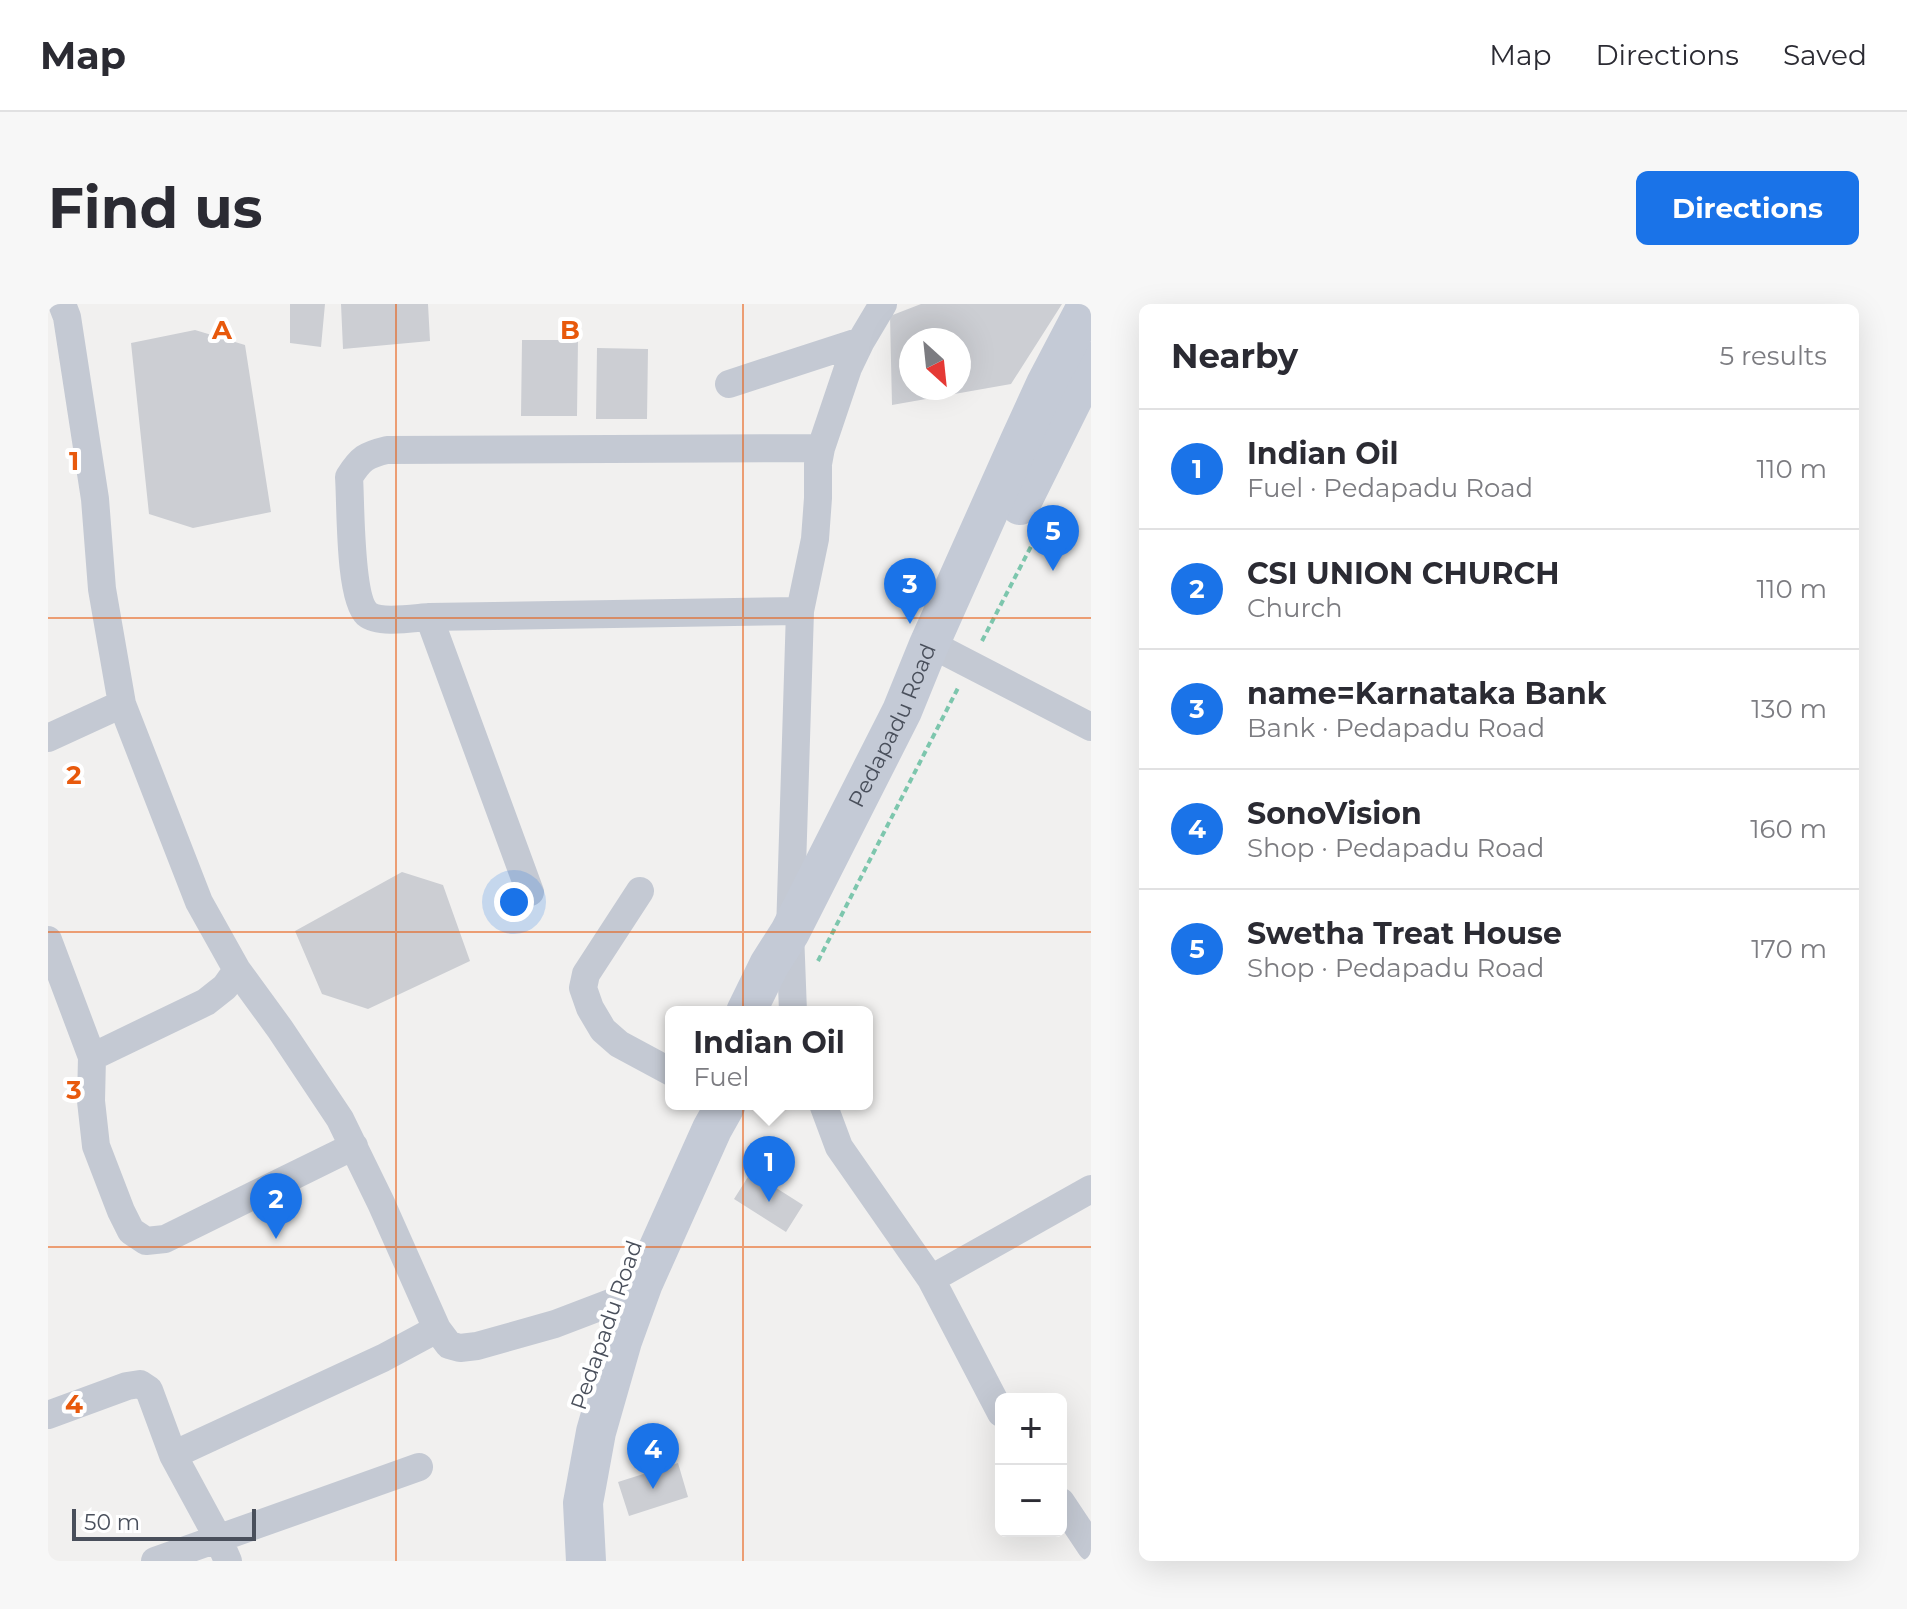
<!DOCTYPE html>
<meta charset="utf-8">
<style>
body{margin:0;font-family:Montserrat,sans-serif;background:#f7f7f7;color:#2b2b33}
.controls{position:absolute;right:24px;bottom:24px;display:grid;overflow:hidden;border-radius:12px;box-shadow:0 8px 32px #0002}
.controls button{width:72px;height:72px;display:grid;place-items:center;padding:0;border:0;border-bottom:2px solid #e1e1e2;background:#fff;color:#2b2b33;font:40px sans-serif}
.compass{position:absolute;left:851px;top:24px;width:72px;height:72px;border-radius:50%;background:#fff;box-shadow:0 8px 32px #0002;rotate:153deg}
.scale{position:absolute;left:24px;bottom:20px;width:184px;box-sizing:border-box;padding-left:8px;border:4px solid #494f5b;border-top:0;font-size:22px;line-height:28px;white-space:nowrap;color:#494f5b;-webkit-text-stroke:6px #fff;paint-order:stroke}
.you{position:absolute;left:466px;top:598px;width:28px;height:28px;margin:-20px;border:6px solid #fff;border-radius:50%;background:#1a73e8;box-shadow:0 0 0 12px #1a73e833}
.badge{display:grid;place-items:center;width:52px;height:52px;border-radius:50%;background:#1a73e8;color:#fff;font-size:26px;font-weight:700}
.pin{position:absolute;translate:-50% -66px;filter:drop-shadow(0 2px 4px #0008)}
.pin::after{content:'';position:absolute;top:42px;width:28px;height:24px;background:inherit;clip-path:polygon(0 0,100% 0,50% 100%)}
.popup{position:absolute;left:617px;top:702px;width:208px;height:104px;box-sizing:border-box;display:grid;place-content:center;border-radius:12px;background:#fff;filter:drop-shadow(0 2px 6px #0005);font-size:26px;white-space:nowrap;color:#7c7c81}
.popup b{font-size:30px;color:#2b2b33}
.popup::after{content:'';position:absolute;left:50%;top:100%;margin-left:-16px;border:16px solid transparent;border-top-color:#fff}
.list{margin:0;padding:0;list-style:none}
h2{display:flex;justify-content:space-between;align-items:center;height:104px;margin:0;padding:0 32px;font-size:34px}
h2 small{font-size:26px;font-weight:400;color:#7c7c81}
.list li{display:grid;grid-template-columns:52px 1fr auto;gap:24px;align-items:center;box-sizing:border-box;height:120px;padding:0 32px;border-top:2px solid #e1e1e2}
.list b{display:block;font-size:30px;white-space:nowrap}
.list p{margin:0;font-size:26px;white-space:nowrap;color:#7c7c81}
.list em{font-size:26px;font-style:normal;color:#7c7c81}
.map{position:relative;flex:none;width:1043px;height:1257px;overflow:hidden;border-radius:12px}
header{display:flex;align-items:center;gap:48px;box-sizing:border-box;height:112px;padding:0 40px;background:#fff;border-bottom:2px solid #e1e1e2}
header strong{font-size:38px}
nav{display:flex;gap:44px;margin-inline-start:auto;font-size:28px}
.intro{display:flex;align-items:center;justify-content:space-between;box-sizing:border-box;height:192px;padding:0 48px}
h1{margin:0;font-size:56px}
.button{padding:20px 36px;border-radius:12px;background:#1a73e8;color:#fff;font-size:28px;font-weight:700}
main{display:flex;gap:48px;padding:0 48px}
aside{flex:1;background:#fff;border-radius:12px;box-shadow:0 8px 32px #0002}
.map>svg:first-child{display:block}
</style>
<header>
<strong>Map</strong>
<nav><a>Map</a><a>Directions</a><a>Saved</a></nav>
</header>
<div class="intro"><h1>Find us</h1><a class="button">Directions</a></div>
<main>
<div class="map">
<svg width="1043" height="1257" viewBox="0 0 1043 1257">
<rect width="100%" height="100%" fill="#f1f0ef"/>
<path fill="#ccced3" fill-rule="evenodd" d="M242 0H277L273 43 242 39Z
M293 0H380L382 37 295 45Z
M873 0H1014L963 80 844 101 842 12ZM863 36H911V84H863Z
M147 26 197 41 223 208 145 224 101 210 83 39Z
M474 36H530L529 112H473Z
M549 44 600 45 599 115H548Z
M354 568 395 581 422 657 320 705 274 690 247 627Z
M703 868 755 901 738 928 686 895Z
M630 1159 640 1193 581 1212 570 1178Z"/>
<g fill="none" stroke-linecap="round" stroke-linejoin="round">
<path stroke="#7dc6ad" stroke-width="4" stroke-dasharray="6 4" stroke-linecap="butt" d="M934 337 991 227
M770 657 910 384"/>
<path stroke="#c4c9d3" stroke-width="28" d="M681 80 813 37
M752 307 381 313C366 314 331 320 319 310 301 293 303 200 301 173 313 154 318 151 339 146L773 144
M381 313 482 588
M898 348 1043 423
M0 434 74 400
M592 587 538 670 535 684 542 704 555 726 571 740 623 768
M0 636 44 753 158 698 177 683 189 666 151 598 74 400 54 285 47 195 19 13 14 0
M189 666 232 725 292 815 333 899 389 1025 401 1041 412 1044 429 1042 507 1020 562 999
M745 708 742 628 752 307 767 235 770 194V160L773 144 800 64 813 37 835 0
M44 753 43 797 48 842 73 907 83 927 98 937 117 935 306 842
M775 800 791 843 883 975 953 1109
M883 975 1043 885
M0 1111 79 1082 92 1080 101 1086 125 1151 170 1234 180 1257
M125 1151 335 1054 389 1025
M1013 1198 1043 1243
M107 1257 371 1163"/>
<g stroke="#c4cad6" stroke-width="40">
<path d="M972 201 1043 58"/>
<path id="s1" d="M698 708 721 661 742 628 854 407 880 343 972 137 998 80 1040 0"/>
<path d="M538 1257 535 1199 548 1128 574 1037 595 979 664 825 678 800"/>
</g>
</g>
<path fill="none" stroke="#e8590c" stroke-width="2" stroke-opacity="0.55" d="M348 0V1257M695 0V1257M0 314H1043M0 628H1043M0 943H1043"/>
<g text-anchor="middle" stroke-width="8" stroke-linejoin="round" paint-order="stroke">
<g font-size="22" fill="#494f5b" stroke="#fff">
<text dy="8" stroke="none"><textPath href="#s1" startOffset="322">Pedapadu Road</textPath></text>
<text transform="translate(558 1021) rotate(-71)" y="8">Pedapadu Road</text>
</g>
</g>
<g font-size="26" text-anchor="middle" font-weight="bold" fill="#e8590c" stroke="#fff" stroke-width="8" stroke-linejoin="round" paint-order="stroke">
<text x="174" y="35">A</text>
<text x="522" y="35">B</text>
<text x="26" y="166">1</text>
<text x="26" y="480">2</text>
<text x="26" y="795">3</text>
<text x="26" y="1109">4</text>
</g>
</svg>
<div class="controls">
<button>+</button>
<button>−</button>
</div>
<svg class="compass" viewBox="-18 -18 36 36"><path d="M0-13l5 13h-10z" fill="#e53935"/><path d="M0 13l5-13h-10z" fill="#7c7c81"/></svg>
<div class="scale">50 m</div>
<div class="you"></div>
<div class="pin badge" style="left:721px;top:898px">1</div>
<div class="popup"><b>Indian Oil</b>Fuel</div>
<div class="pin badge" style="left:228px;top:935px">2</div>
<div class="pin badge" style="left:862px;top:320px">3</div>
<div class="pin badge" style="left:605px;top:1185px">4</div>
<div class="pin badge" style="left:1005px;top:267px">5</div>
</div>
<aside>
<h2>Nearby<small>5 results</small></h2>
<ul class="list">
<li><span class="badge">1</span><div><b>Indian Oil</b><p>Fuel · Pedapadu Road</p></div><em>110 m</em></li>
<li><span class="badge">2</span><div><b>CSI UNION CHURCH</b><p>Church</p></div><em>110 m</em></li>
<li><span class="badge">3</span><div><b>name=Karnataka Bank</b><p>Bank · Pedapadu Road</p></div><em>130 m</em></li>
<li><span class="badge">4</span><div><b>SonoVision</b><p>Shop · Pedapadu Road</p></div><em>160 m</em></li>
<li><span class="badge">5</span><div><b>Swetha Treat House</b><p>Shop · Pedapadu Road</p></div><em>170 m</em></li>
</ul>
</aside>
</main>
